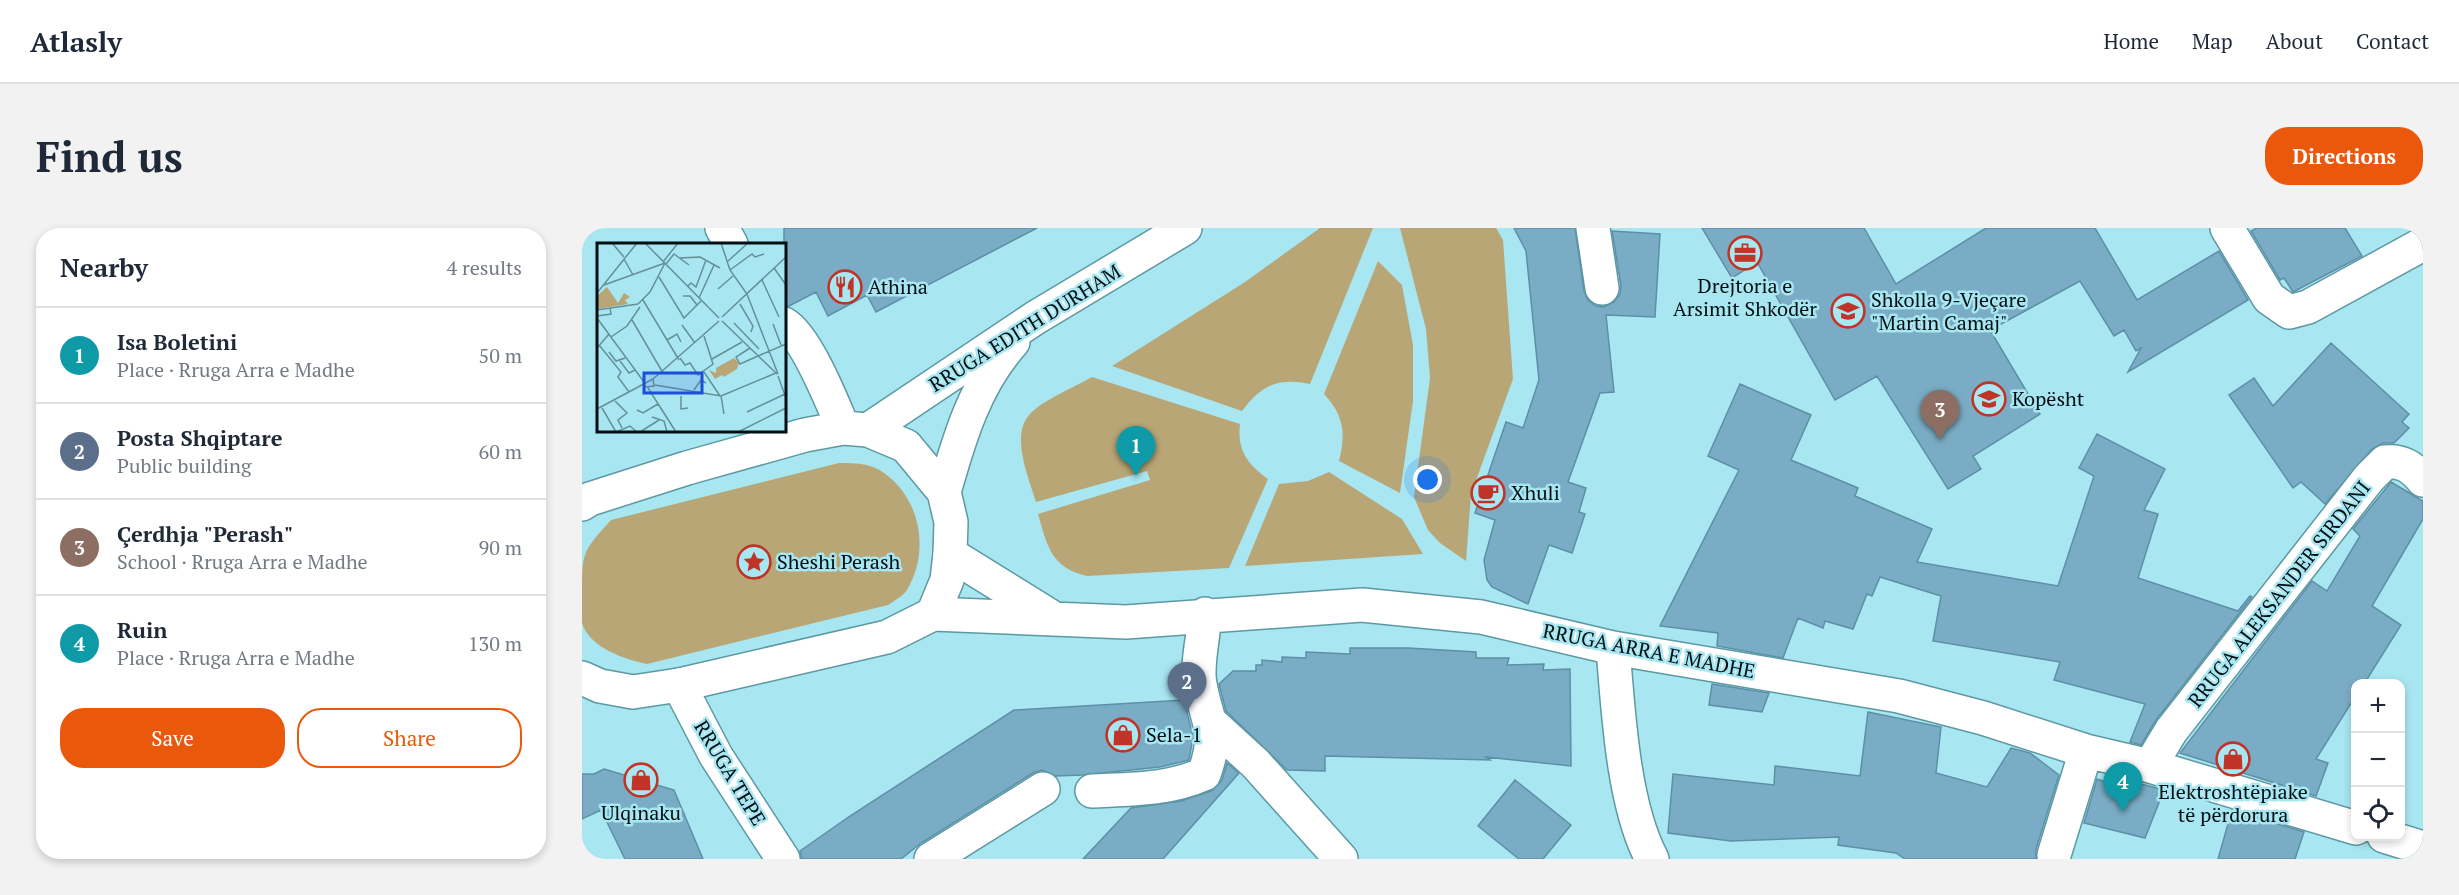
<!DOCTYPE html>
<meta charset="utf-8">
<style>
body{margin:0;font-family:"PT Serif",serif;background:#f2f2f3;color:#1f2937}
.controls{position:absolute;right:18px;bottom:18px;display:grid;overflow:hidden;border-radius:12px;box-shadow:0 3px 9px #0003}
.controls button{width:54px;height:54px;display:grid;place-items:center;padding:0;border:0;border-bottom:2px solid #e0e1e3;background:#fff;color:#1f2937;font:30px sans-serif}
.you{position:absolute;left:846px;top:252px;width:21px;height:21px;margin:-15px;border:4px solid #fff;border-radius:50%;background:#1a73e8;box-shadow:0 0 0 9px #1a73e833}
.badge{display:grid;place-items:center;width:39px;height:39px;border-radius:50%;background:#ea580c;color:#fff;font-size:20px;font-weight:700}
.pin{position:absolute;translate:-50% -50px;filter:drop-shadow(0 2px 3px #0008)}
.pin::after{content:'';position:absolute;top:32px;width:21px;height:18px;background:inherit;clip-path:polygon(0 0,100% 0,50% 100%)}
.list{margin:0;padding:0;list-style:none}
h2{display:flex;justify-content:space-between;align-items:center;height:78px;margin:0;padding:0 24px;font-size:26px}
h2 small{font-size:20px;font-weight:400;color:#747a83}
.list li{display:grid;grid-template-columns:39px 1fr auto;gap:18px;align-items:center;box-sizing:border-box;height:96px;padding:0 24px;border-top:2px solid #e0e1e3}
.list b{display:block;font-size:22px;white-space:nowrap}
.list p{margin:0;font-size:20px;white-space:nowrap;color:#747a83}
.list em{font-size:20px;font-style:normal;color:#747a83}
.actions{display:flex;gap:12px;padding:18px 24px}
.actions a{flex:1;padding:14px 0;border:2px solid #ea580c;border-radius:24px;text-align:center;font-size:21px;color:#ea580c}
.actions .main{background:#ea580c;color:#fff}
.icon{flex:none;width:33px;height:33px;fill:none;stroke:currentColor;stroke-width:2;stroke-linecap:round;stroke-linejoin:round}
.map{position:relative;flex:none;width:1841px;height:631px;overflow:hidden;border-radius:24px}
header{display:flex;align-items:center;gap:36px;box-sizing:border-box;height:84px;padding:0 30px;background:#fff;border-bottom:2px solid #e0e1e3}
header strong{font-size:28px}
nav{display:flex;gap:33px;margin-inline-start:auto;font-size:21px}
.intro{display:flex;align-items:center;justify-content:space-between;box-sizing:border-box;height:144px;padding:0 36px}
h1{margin:0;font-size:42px}
.button{padding:15px 27px;border-radius:24px;background:#ea580c;color:#fff;font-size:21px;font-weight:700}
main{display:flex;gap:36px;padding:0 36px}
aside{flex:1;background:#fff;border-radius:24px;box-shadow:0 3px 9px #0003}
.map>svg:first-child{display:block}
</style>
<header>
<strong>Atlasly</strong>
<nav><a>Home</a><a>Map</a><a>About</a><a>Contact</a></nav>
</header>
<div class="intro"><h1>Find us</h1><a class="button">Directions</a></div>
<main>
<aside>
<h2>Nearby<small>4 results</small></h2>
<ul class="list">
<li><span class="badge" style="background:#0f9aa8">1</span><div><b>Isa Boletini</b><p>Place · Rruga Arra e Madhe</p></div><em>50 m</em></li>
<li><span class="badge" style="background:#5c6f8a">2</span><div><b>Posta Shqiptare</b><p>Public building</p></div><em>60 m</em></li>
<li><span class="badge" style="background:#8d6e63">3</span><div><b>Çerdhja &quot;Perash&quot;</b><p>School · Rruga Arra e Madhe</p></div><em>90 m</em></li>
<li><span class="badge" style="background:#0f9aa8">4</span><div><b>Ruin</b><p>Place · Rruga Arra e Madhe</p></div><em>130 m</em></li>
</ul>
<div class="actions"><a class="main">Save</a><a>Share</a></div>
</aside>
<div class="map">
<svg width="1841" height="631" viewBox="0 0 1841 631">
<rect width="100%" height="100%" fill="#a8e6f1"/>
<path fill="#b9a676" d="M738 0H791L728 156C696 150 680 156 660 183L530 138 663 54Z
M818 0H914L921 12 931 151 889 266 884 333 858 315 846 302 832 269 848 150 844 101Z
M796 33 820 57 831 117V173L818 265 757 233C764 206 762 187 742 166Z
M510 149 658 196C655 222 665 236 686 251L647 340 505 348C469 340 465 317 456 286L568 252 565 243 454 274C447 250 427 206 449 185 460 173 494 158 510 149Z
M257 235C273 235 289 235 302 245 339 271 348 324 325 362 321 368 312 373 306 377L65 436C42 431 8 420 0 395 0 387 0 375 0 367 0 324 0 324 29 292Z
M747 244 820 291 841 326 663 338 697 256 726 253Z"/>
<path fill="#7aadc5" stroke="#5d8fa7" stroke-width="1.5" d="M202 0H455L294 84 285 67 246 88 234 64 207 78H202Z
M932 0H993L1002 63 1006 72 1014 78 1022 79 1032 74 1038 66 1039 58 1030 3 1078 6 1073 89 1024 87 1032 164 1018 165 986 254 1004 260 997 284 1003 286 990 325 967 317 946 376 910 359 905 352 902 332 913 292 893 285 924 194 941 200 957 152 944 23Z
M1120 0H1282L1314 56 1404 0H1513L1555 72 1637 23 1666 72 1546 144 1559 120 1554 123 1542 102 1532 108 1498 53 1408 102 1458 186 1391 228 1399 241 1366 261 1295 148 1253 172 1175 34 1150 50Z
M1675 0H1763L1780 28 1711 64 1702 50 1698 52 1669 3Z
M1749 115 1827 186 1820 194 1827 200 1812 215H1801L1790 221 1743 276 1719 254 1711 260 1647 167 1672 150 1691 178Z
M1158 156 1229 187 1209 232 1276 260 1273 268 1350 301 1335 334 1476 358 1512 248 1497 240 1515 206 1583 241 1562 282 1576 286 1556 350 1656 383 1668 368 1670 369 1574 492 1559 517 1548 514 1563 476 1472 452 1478 434 1351 413 1359 368 1298 349 1290 368 1285 366 1271 401 1243 393 1241 400 1216 390 1201 430 1135 418 1136 405 1078 398 1157 242 1126 228Z
M1809 254 1841 273V291L1790 378 1819 397 1782 456H1773V469L1734 531 1746 535 1734 568 1598 525 1730 353 1745 363 1778 308 1771 301Z
M768 420H826L894 424V430H927L925 437 962 436 961 442 988 441 989 538 904 529 908 532 743 528V543L705 542 644 483 637 456 651 443H674V437H680V432L700 434V429L724 430V424L768 426Z
M1130 456 1187 465 1180 484 1127 477Z
M602 472 611 509 607 532 578 539 500 547 473 548 460 542 451 545 339 615 319 631H220L218 623 268 588 432 482Z
M1286 484 1359 499 1354 545 1405 559 1429 520 1448 525 1477 547 1454 621V631H1323L1314 625 1256 617 1257 609 1149 613 1086 605 1091 546 1192 557 1193 538 1278 548Z
M645 535 657 545 581 631H501L549 580 599 573 629 563 640 552Z
M22 541 92 562 121 631H43L19 582 0 591V546H12Z
M1533 549 1582 562 1563 610 1502 595 1515 551 1530 556Z
M933 552 989 597 961 631H937L896 598Z
M1650 582 1722 604 1713 631H1636Z"/>
<g fill="none" stroke-linecap="round" stroke-linejoin="round">
<defs>
<path id="minor" d="M140 0 149 16
M1011 0 1020 60
M1645 0 1687 70 1707 84 1726 79 1841 16
M202 96C224 108 251 176 261 200
M368 326 468 388
M351 386 544 394 780 377 899 389 1031 420 1317 468 1401 490 1504 523 1568 538 1774 600
M1031 420C1036 482 1041 577 1070 631
M97 457 134 528 201 631
M628 494 674 536 759 631
M1568 538 1589 503 1787 250 1803 234C1820 232 1830 239 1841 252
M510 563C549 561 586 562 622 546 638 502 625 496 618 456 614 438 622 406 623 386
M1802 608 1841 620
M1472 627 1504 523
M349 631 461 561"/>
<path id="major" d="M286 202 453 90 603 0
M362 264C377 211 393 156 431 114
M0 276 8 271 105 240 223 207 261 200 286 202 324 218 362 264 369 294 368 326 365 352 351 386 305 409 97 457 51 464 18 458 0 450"/>
</defs>
<use href="#minor" stroke="#5c99a3" stroke-width="36"/>
<use href="#major" stroke="#5c99a3" stroke-width="36"/>
<use href="#minor" stroke="#fff" stroke-width="33"/>
<use href="#major" stroke="#fff" stroke-width="33"/>
</g>
<defs>
<symbol id="office-ring" viewBox="-11 -11 22 22"><circle r="9.5" fill="#a8e6f1" stroke="#c03326" stroke-width="1.5"/><path d="M-6-3h4V-5.5h4V-3h4V5H-6ZM-1-4.5V-3h2v-1.5ZM-6 0V1H6V0Z" fill="#c03326"/></symbol>
<symbol id="restaurant-ring" viewBox="-11 -11 22 22"><circle r="9.5" fill="#a8e6f1" stroke="#c03326" stroke-width="1.5"/><path d="M-5-6h1v4h1v-4h1v4h1v-4h1v5L-1.5 .5V6h-2V.5L-5-1ZM5-6V6H3V1.5H1.5Q1.5-4 5-6Z" fill="#c03326"/></symbol>
<symbol id="school-ring" viewBox="-11 -11 22 22"><circle r="9.5" fill="#a8e6f1" stroke="#c03326" stroke-width="1.5"/><path d="M0-5L7-2L0 1L-7-2ZM-4 1L0 2.5L4 1V4Q0 6-4 4Z" fill="#c03326"/></symbol>
<symbol id="cafe-ring" viewBox="-11 -11 22 22"><circle r="9.5" fill="#a8e6f1" stroke="#c03326" stroke-width="1.5"/><path d="M-5.5-4.5H6V0H3Q3 3.5 0 3.5H-2.5Q-5.5 3.5-5.5 0ZM3-3.2v2h1.7v-2ZM-6 4.5H4V6H-6Z" fill="#c03326"/></symbol>
<symbol id="sight-ring" viewBox="-11 -11 22 22"><circle r="9.5" fill="#a8e6f1" stroke="#c03326" stroke-width="1.5"/><path d="M0-6L1.8-2.2L6-1.7L2.9 1.2L3.7 5.4L0 3.3L-3.7 5.4L-2.9 1.2L-6-1.7L-1.8-2.2Z" fill="#c03326"/></symbol>
<symbol id="shop-ring" viewBox="-11 -11 22 22"><circle r="9.5" fill="#a8e6f1" stroke="#c03326" stroke-width="1.5"/><path d="M-5-2.5h2.3a2.7 3.5 0 0 1 5.4 0H5L5.5 6h-11ZM-1.5-2.5h3a1.5 2.3 0 0 0-3 0Z" fill="#c03326"/></symbol>
</defs>
<g fill-rule="evenodd">
<use href="#office-ring" x="1144" y="6" width="38" height="38"/>
<use href="#restaurant-ring" x="244" y="40" width="38" height="38"/>
<use href="#school-ring" x="1247" y="64" width="38" height="38"/>
<use href="#school-ring" x="1388" y="152" width="38" height="38"/>
<use href="#cafe-ring" x="887" y="246" width="38" height="38"/>
<use href="#sight-ring" x="153" y="315" width="38" height="38"/>
<use href="#shop-ring" x="522" y="488" width="38" height="38"/>
<use href="#shop-ring" x="1632" y="512" width="38" height="38"/>
<use href="#shop-ring" x="40" y="533" width="38" height="38"/>
</g>
<g text-anchor="middle" stroke-width="5" stroke-linejoin="round" paint-order="stroke">
<g font-size="20" fill="#000f13" stroke="#a8e6f1" text-anchor="start">
<text x="1163" y="65" text-anchor="middle">Drejtoria e<tspan x="1163" dy="23">Arsimit Shkodër</tspan></text>
<text x="286" y="66">Athina</text>
<text x="1289" y="79">Shkolla 9-Vjeçare<tspan x="1289" dy="23">"Martin Camaj"</tspan></text>
<text x="1430" y="178">Kopësht</text>
<text x="929" y="272">Xhuli</text>
<text x="195" y="341">Sheshi Perash</text>
<text x="564" y="514">Sela-1</text>
<text x="1651" y="571" text-anchor="middle">Elektroshtëpiake<tspan x="1651" dy="23">të përdorura</tspan></text>
<text x="59" y="592" text-anchor="middle">Ulqinaku</text>
</g>
<g font-size="20" fill="#000f13" stroke="#a8e6f1">
<text transform="translate(443 100) rotate(-32)" y="7">RRUGA EDITH DURHAM</text>
<text transform="translate(1697 366) rotate(-52)" y="7">RRUGA ALEKSANDER SIRDANI</text>
<text transform="translate(1067 423) rotate(11)" y="7">RRUGA ARRA E MADHE</text>
<text transform="translate(148 545) rotate(59)" y="7">RRUGA TEPE</text>
</g>
</g>
<g transform="translate(15 15)">
<rect width="189" height="189" fill="#a8e6f1"/>
<path d="M10 44 21 60 27 50 33 54 28 57 31 61 0 66V53ZM137 115 142 120 140 126 127 134 125 132 118 136 112 127 119 130V125Z" fill="#b9a676"/>
<path fill="none" stroke="#659098" stroke-width="1.5" d="M15 0 27 14M48 0 122 75M124 0 133 27 150 51 181 131M82 15 103 14 123 25M27 16 36 32M66 19 81 0M130 19 151 0M69 21 77 11 92 22M177 25 189 42M133 27 155 11 158 14 167 11M62 34 87 75 104 58M165 37 182 74M7 42 68 20M91 43 94 40 99 44 109 17M121 46 136 33M0 50 40 0M86 53H93L100 62M102 55 117 22M46 57 82 117M41 61 53 49 68 20M143 61 156 83 154 89M0 67 41 61M0 73 14 71 13 65M125 74 189 14M0 75 47 139M35 77 66 130M125 78 180 131M137 80 162 106M176 81 184 102M85 82 98 100M14 94 30 83 43 64M70 97 80 91 84 99M2 102 24 129 21 134 32 149M0 105 12 91M153 105 139 114 143 121 161 113M12 109 19 118 28 115M161 113 189 101M83 115 88 122 93 120 101 132 116 121 107 93M115 116 145 99M23 118 32 130 38 127M107 129 123 153M181 133 189 155M56 136 122 78M46 141 49 144 57 143 56 136M58 142 124 153 179 130M51 145 79 189M97 147 104 137 109 140M84 153V166L91 165M124 153 127 171M18 158 30 170 21 177 25 185M5 165 19 189 33 183 40 189M0 166 56 136M40 167 46 170 61 161M150 169 188 151M55 174 67 178 70 189M43 189 62 177M141 189 189 165"/>
<path fill="#1d4ed8" fill-opacity="0.15" stroke="#1d4ed8" stroke-width="3" d="M47 130H105V150H47Z"/>
<rect width="189" height="189" fill="none" stroke="#000f13" stroke-width="3"/>
</g>
</svg>
<div class="controls">
<button>+</button>
<button>−</button>
<button><svg class="icon" aria-label="locate" viewBox="0 0 24 24"><circle cx="12" cy="12" r="6"/><path d="M12 2v4M12 18v4M2 12h4M18 12h4"/></svg></button>
</div>
<div class="you"></div>
<div class="pin badge" style="left:554px;top:248px;background:#0f9aa8">1</div>
<div class="pin badge" style="left:605px;top:484px;background:#5c6f8a">2</div>
<div class="pin badge" style="left:1358px;top:212px;background:#8d6e63">3</div>
<div class="pin badge" style="left:1541px;top:584px;background:#0f9aa8">4</div>
</div>
</main>
